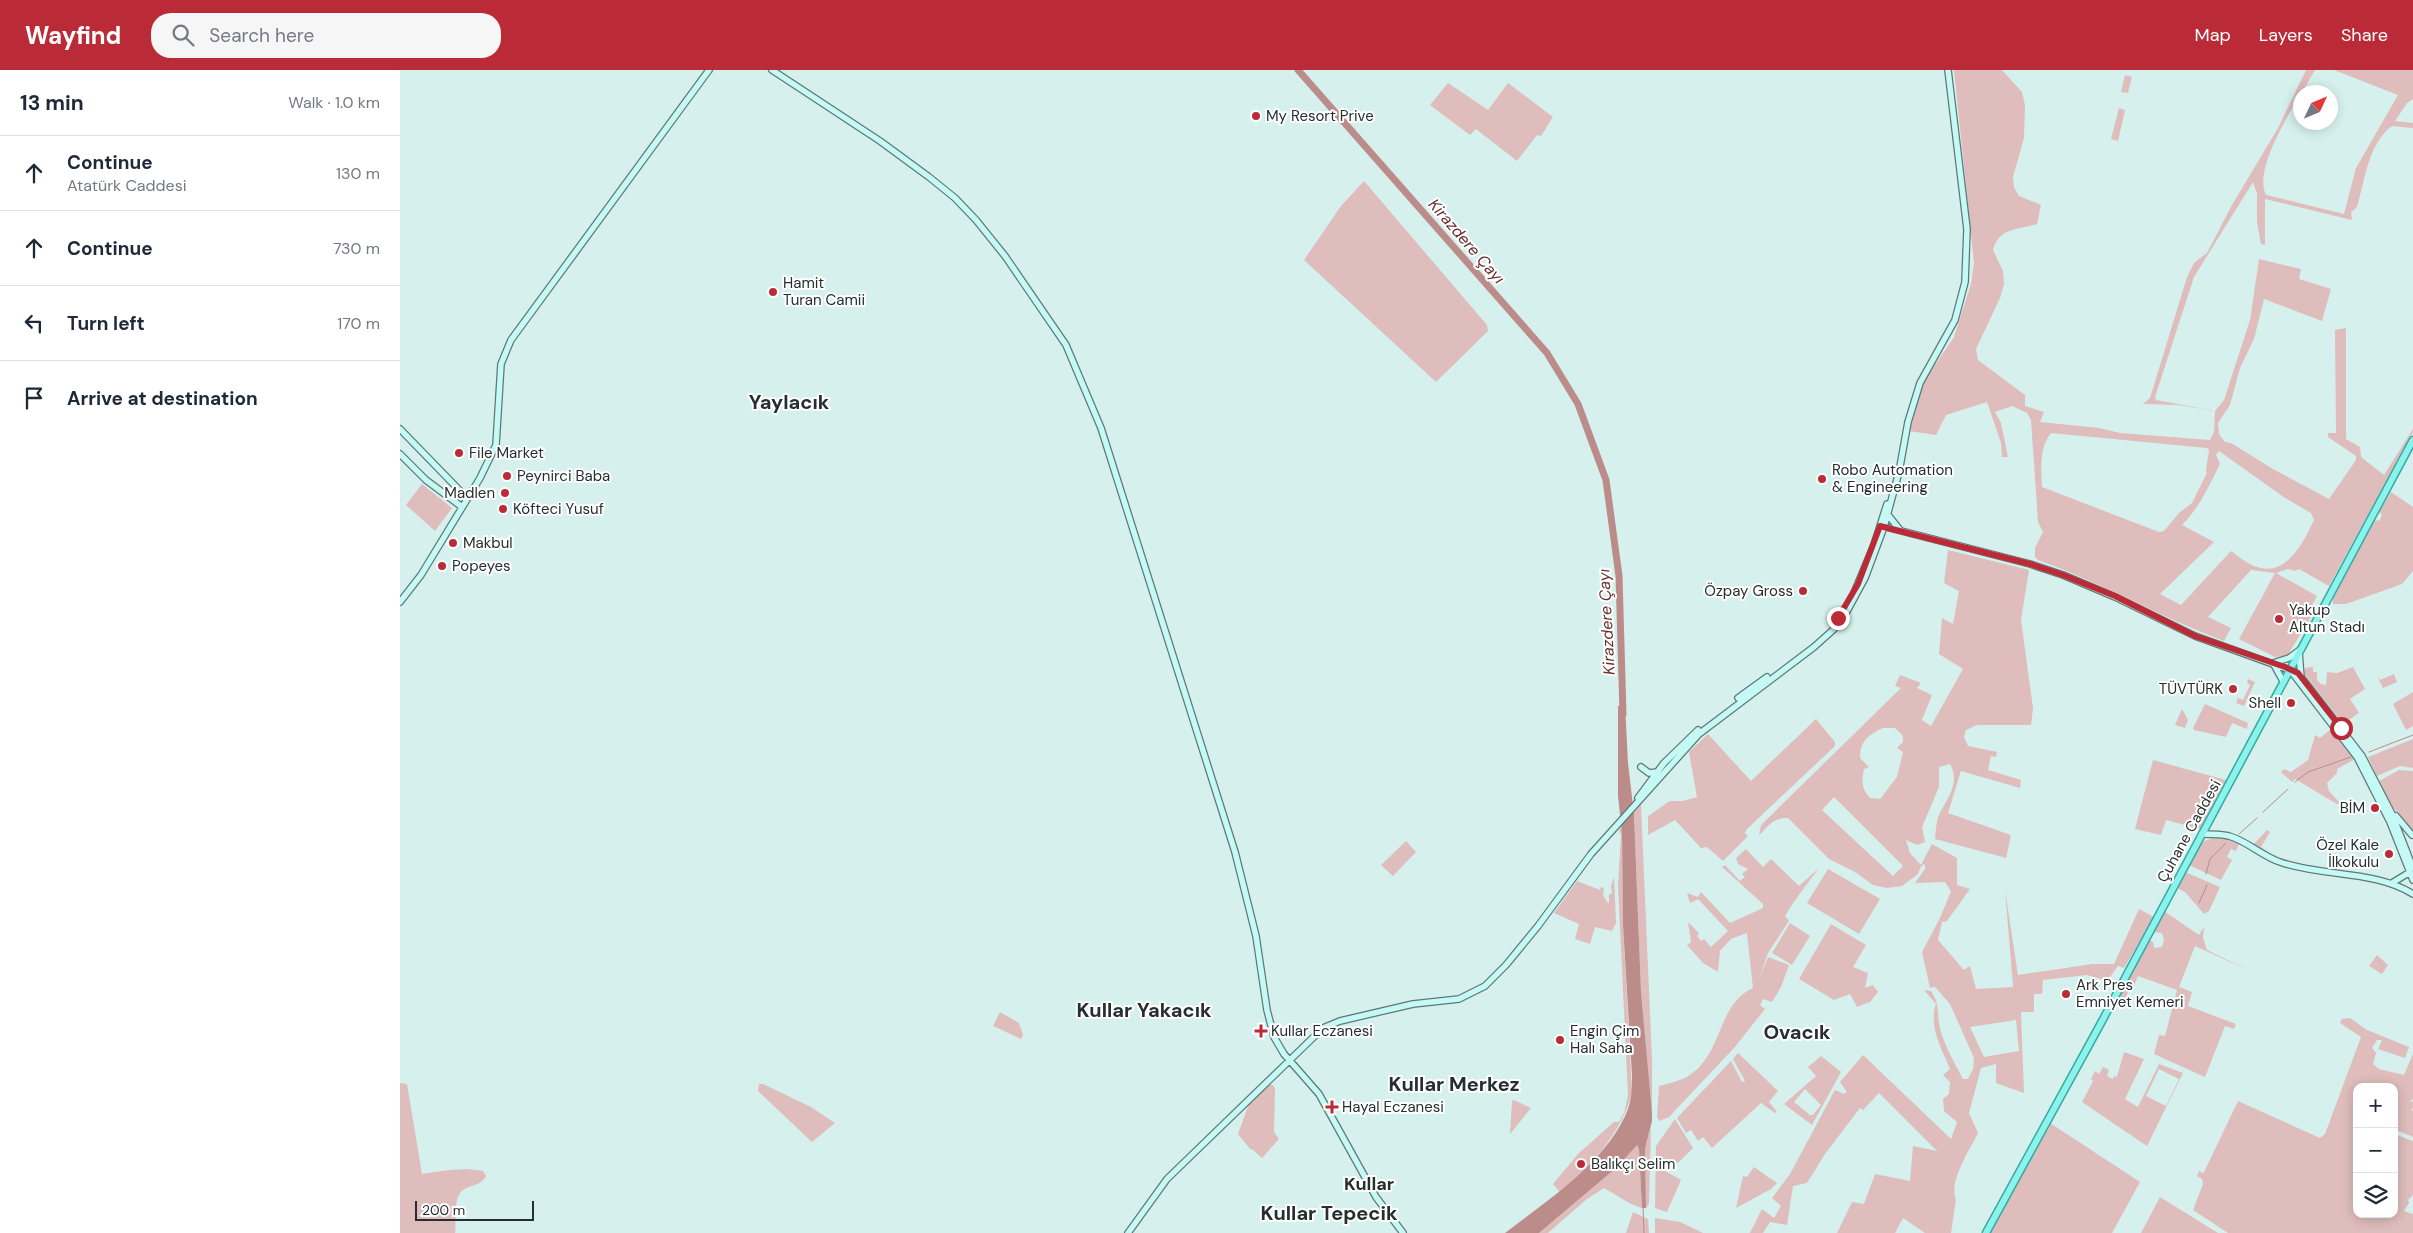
<!DOCTYPE html>
<meta charset="utf-8">
<style>
body{margin:0;font-family:"DM Sans",sans-serif;background:#f6f6f7;color:#1f2937}
.controls{position:absolute;right:15px;bottom:15px;display:grid;overflow:hidden;border-radius:10px;box-shadow:0 2px 12px #0003}
.controls button{width:45px;height:45px;display:grid;place-items:center;padding:0;border:0;border-bottom:1px solid #e0e1e3;background:#fff;color:#1f2937;font:25px sans-serif}
.compass{position:absolute;left:1893px;top:15px;width:45px;height:45px;border-radius:50%;background:#fff;box-shadow:0 2px 12px #0003;rotate:46deg}
.scale{position:absolute;left:15px;bottom:12px;width:119px;box-sizing:border-box;padding-left:5px;border:2px solid #252f2e;border-top:0;font-size:14px;line-height:18px;white-space:nowrap;color:#252f2e;-webkit-text-stroke:4px #fff;paint-order:stroke}
.stop{position:absolute;width:15px;height:15px;margin:-11px;border:4px solid #bb2b37;border-radius:50%;background:#fff}
.stop.end{background:#bb2b37;border-color:#fff;box-shadow:0 1px 5px #0008}
.list{margin:0;padding:0;list-style:none}
h2{display:flex;justify-content:space-between;align-items:center;height:65px;margin:0;padding:0 20px;font-size:21px}
h2 small{font-size:16px;font-weight:400;color:#747a83}
.list li{display:grid;grid-template-columns:32px 1fr auto;gap:15px;align-items:center;box-sizing:border-box;height:75px;padding:0 20px;border-top:1px solid #e0e1e3}
.list b{display:block;font-size:19px;white-space:nowrap}
.list p{margin:0;font-size:16px;white-space:nowrap;color:#747a83}
.list em{font-size:16px;font-style:normal;color:#747a83}
.icon{flex:none;width:28px;height:28px;fill:none;stroke:currentColor;stroke-width:2;stroke-linecap:round;stroke-linejoin:round}
.map{position:relative;flex:none;width:2013px;height:1163px;overflow:hidden}
header{display:flex;align-items:center;gap:30px;box-sizing:border-box;height:70px;padding:0 25px;background:#bb2b37;color:#fff}
header strong{font-size:24px}
nav{display:flex;gap:28px;margin-inline-start:auto;font-size:18px}
.search{width:350px;height:45px;background:#f6f6f7;display:flex;align-items:center;gap:12px;box-sizing:border-box;padding:0 18px;border-radius:20px;color:#747a83;font-size:19px}
main{display:flex}
aside{flex:1;background:#fff}
.map>svg:first-child{display:block}
</style>
<header>
<strong>Wayfind</strong>
<div class="search"><svg class="icon" aria-label="search" viewBox="0 0 24 24"><circle cx="10" cy="10" r="6"/><path d="M15 15l6 6"/></svg>Search here</div>
<nav><a>Map</a><a>Layers</a><a>Share</a></nav>
</header>
<main>
<aside>
<h2>13 min<small>Walk · 1.0 km</small></h2>
<ul class="list">
<li><svg class="icon" aria-label="ahead" viewBox="0 0 24 24"><path d="M12 20V5M6 11l6-6 6 6"/></svg><div><b>Continue</b><p>Atatürk Caddesi</p></div><em>130 m</em></li>
<li><svg class="icon" aria-label="ahead" viewBox="0 0 24 24"><path d="M12 20V5M6 11l6-6 6 6"/></svg><div><b>Continue</b></div><em>730 m</em></li>
<li><svg class="icon" aria-label="left" viewBox="0 0 24 24"><path d="M17 20v-9H6M10 6l-5 5 5 5"/></svg><div><b>Turn left</b></div><em>170 m</em></li>
<li><svg class="icon" aria-label="arrive" viewBox="0 0 24 24"><path d="M6 21V4h12l-3 4 3 4H6"/></svg><div><b>Arrive at destination</b></div></li>
</ul>
</aside>
<div class="map">
<svg width="2013" height="1163" viewBox="0 0 2013 1163">
<rect width="100%" height="100%" fill="#d6f1ed"/>
<path fill="#debdbc" fill-rule="evenodd" d="M1554 0H1602L1622 22 1625 35 1624 68 1613 107 1614 117 1619 126 1641 135 1637 154C1617 160 1599 158 1593 180L1603 201 1604 214 1600 228 1576 279 1578 290 1625 325V336L1644 342 1640 352 1699 358 1720 363 1810 370 1814 362 1815 341 1778 335 1743 334 1750 328 1787 207 1794 193 1807 183 1832 135 1878 58 1906 0H1915C1902 24 1851 96 1866 125L1944 144 1956 98 1998 25 1934 0H2013V29L2007 33 1995 51 2013 53V58L1992 56C1968 74 1965 110 1957 137L1951 142 1952 150 1865 129V175L1861 174 1857 152V124L1853 112 1794 207 1755 327 1756 330 1815 341 1824 330 1850 250 1859 189 1901 199 1899 209 1931 219 1922 251 1864 229 1854 269 1840 298 1830 335 1818 353 1819 364 1825 372 1831 373 1873 399 1929 429 1956 390V386L1928 367V363H1936L1935 260 2013 246 1946 258V369L1960 377 1961 387 1984 405 2013 359V362L1929 516 1899 499 1895 501 1888 499 1876 503 1917 526 1910 539 1913 544 1887 586 1875 587 1839 569 1875 503 1851 500 1808 547 1831 558 1824 571C1760 547 1702 513 1638 490L1635 487V478L1643 462 1638 452 1631 350 1627 343 1612 336 1595 342 1601 353 1608 387H1602L1601 373 1587 332 1546 345 1536 365 1509 361 1524 311 1554 267 1571 214 1574 193ZM1651 363 1807 378 1809 380 1806 400 1807 403 1792 433 1779 443 1764 461 1759 462 1642 417C1641 398 1639 378 1651 363ZM1819 381 1885 428 1911 443 1914 450C1903 473 1886 509 1854 496 1846 493 1838 486 1831 481L1781 535 1760 524 1814 472 1782 455C1799 438 1809 416 1820 394L1816 385Z
M1725 5 1732 7 1728 23 1721 22Z
M1048 13 1088 40 1108 13 1153 47 1141 66 1137 65 1117 91 1076 59 1070 65 1030 35Z
M1719 38 1725 40 1718 71 1711 69Z
M964 111 1087 255 1088 261 1036 312 904 190 941 136Z
M22 414 52 438 35 461 6 435Z
M1991 422 2013 437V501L2002 514 1946 534H1933V528L1974 451 1980 450 1982 445 1979 442Z
M1548 480 1629 500 1621 550 1633 638 1631 655H1577L1566 660 1564 667 1568 676 1597 682 1596 687 1591 686 1588 700 1621 710 1620 718 1561 701 1548 743 1611 765 1606 788 1535 769C1536 761 1536 752 1539 745 1547 728 1561 713 1550 694L1539 697V717L1522 757 1525 772 1517 775 1506 770 1510 783 1521 795 1532 774 1557 788V815L1570 819 1547 851 1542 852 1538 870 1564 900 1570 896 1576 919 1613 917 1605 820 1618 905 1692 894H1714L1739 839 1754 847 1724 898 1718 896 1710 907 1701 909 1687 905 1643 910 1642 924H1634V942H1621L1624 1023 1596 1013V994L1581 998 1569 1043 1578 1063C1570 1079 1548 1113 1556 1129L1551 1163H1525L1503 1148 1495 1163H1437L1452 1132 1464 1134 1475 1104 1510 1111 1513 1076 1537 1081 1479 1023 1463 1040 1460 1038 1425 1084 1407 1113 1393 1116 1387 1155 1370 1152 1363 1163H1350L1362 1139 1374 1148 1381 1136 1372 1128 1390 1104 1435 1020 1444 1024 1447 1022 1440 1012 1463 985 1551 1069 1557 1052 1544 1041 1543 1029 1549 1024 1550 1012 1543 1005 1550 999C1542 979 1528 957 1536 934L1524 920 1531 921C1541 935 1536 947 1541 962 1546 978 1555 994 1563 1009H1568L1573 999 1574 988 1550 934 1535 917 1530 918 1522 882 1540 848 1551 821 1545 812 1515 813 1525 799V794L1521 796 1518 804 1502 816 1487 818 1473 815 1455 802 1429 789 1388 748C1371 748 1369 757 1359 765L1361 755 1501 618 1495 616 1500 605 1521 613 1517 618 1532 625 1522 650 1531 656 1563 599 1539 584 1542 548 1553 554 1559 521 1544 513ZM1483 658H1495L1503 666V672L1497 678 1503 682 1497 707 1480 729 1470 728C1462 719 1461 712 1464 699L1469 697 1460 688C1460 671 1468 665 1483 658ZM1434 727 1503 796 1493 806 1422 740ZM1616 950 1619 981 1584 987 1570 957Z
M1913 597V602H1917V610L1921 614 1926 615 1927 602 1937 603 1953 597 1965 619 1950 629 1959 643 1943 654 1904 603 1905 598Z
M1994 604 1997 612 1983 618 1977 606 1980 610Z
M1848 609 1855 612 1844 636 1836 633 1838 628 1843 630 1850 615 1847 613Z
M2013 622V656L2006 660 1993 634Z
M1805 634 1848 653 1847 659 1832 653 1826 667 1794 660 1793 658Z
M1782 639 1788 650 1785 658 1775 655Z
M1416 649 1435 672V676L1347 759 1345 763 1348 766 1323 791 1307 777 1301 778 1275 750 1248 765V746L1270 731H1283L1297 727 1289 682 1308 664 1351 711Z
M1931 659 1955 689 1937 699V703L1927 713 1929 721 1940 733 1937 734 1895 709 1892 712 1881 702 1884 699 1891 702 1908 690 1915 665 1920 668Z
M2013 669V698L2000 696 1977 706 1968 687Z
M1753 690 1826 710 1800 759 1766 750 1761 765 1735 759Z
M1999 700 2013 701V762L1992 736 1979 711Z
M1241 735 1252 990V1042L1241 922 1234 742Z
M1222 757 1223 855 1232 1022C1224 1059 1190 1099 1160 1122L1153 1114 1178 1084 1214 1052H1219L1224 1043 1228 1025 1218 816 1221 765 1219 760Z
M1867 760 1870 762 1861 777 1867 781 1866 783 1853 775Z
M1820 766 1839 774 1836 781 1831 779 1827 787 1832 790 1821 810 1789 795 1801 772Z
M1006 771 1016 782 993 806 981 795Z
M1346 779 1363 797 1371 789 1399 816 1419 798C1407 814 1395 829 1385 846L1389 851 1368 883 1359 909 1368 887 1389 895 1381 917 1372 932 1363 929 1360 935 1365 939 1334 978 1269 1047 1259 1051 1257 1046 1259 1016C1270 1013 1282 1011 1291 1004 1323 982 1318 933 1353 918L1347 863 1331 869 1320 881 1318 902 1303 893 1287 875 1291 872 1288 852 1299 863 1297 866 1301 871 1304 869 1311 877 1328 861 1298 829 1290 833 1287 823 1298 827 1301 822 1330 853 1363 838V834L1322 797 1325 795 1340 811 1345 807 1342 804 1348 799 1338 794 1336 788Z
M1428 799 1480 829 1459 864 1407 833Z
M1785 802 1820 817 1809 841 1804 844 1785 822 1777 818Z
M1214 807 1216 853 1212 861 1195 857 1190 874 1175 869 1179 854 1154 843 1177 811 1200 820 1201 817 1204 818 1203 825 1207 832 1209 833V825L1212 823 1211 816Z
M1764 841 1799 865 1804 857 1803 868 1807 880 1850 901 1795 876 1779 917 1792 922 1788 936 1836 954 1834 959 1825 956 1805 1007 1754 984 1759 965 1765 966 1777 920 1738 906 1733 918H1730L1725 929 1720 926 1748 869 1753 872 1754 878 1762 877 1764 870 1762 863 1753 862Z
M1390 853 1410 866 1392 895 1372 883Z
M1431 854 1466 875 1453 897 1468 903 1465 918 1473 915 1478 922 1470 932 1457 937 1450 924 1434 930 1399 909Z
M1977 885 1988 895 1982 904 1969 896Z
M600 942 619 953 623 965 621 969 593 956Z
M1950 948 1967 960 2009 977 2005 988 1978 979 1982 970H1977L1972 978 1976 983 1973 994 1979 999 2004 1005 2013 984V1029L2010 1031 2013 1032V1038L2011 1040 2013 1041V1067L1994 1059V1017H1957V1144H1994V1064L2013 1071V1125L2008 1130 2009 1133 2004 1141 2013 1144V1163H1828L1793 1140 1803 1114 1802 1109 1797 1106 1799 1101 1803 1103 1805 1100 1838 1031 1920 1068 1925 1064 1961 967 1940 953 1942 949Z
M1724 982 1744 989 1725 1029 1738 1037 1759 994 1783 1003 1747 1076 1682 1032 1693 1011 1691 1009 1695 1001 1699 1004 1703 997 1709 1000 1707 1006 1713 1009 1714 1006 1717 1007ZM1759 999 1779 1009 1766 1036 1746 1026Z
M1338 983 1378 1021 1369 1032 1377 1042 1375 1043 1361 1033 1312 1078 1303 1067 1298 1071 1291 1060 1286 1063 1277 1048 1331 991 1342 1012 1345 1011 1333 989Z
M1421 986 1441 1002 1412 1055 1384 1034 1416 1006 1408 997ZM1405 1019 1421 1035 1413 1045H1410L1394 1032Z
M0 1013 7 1014 22 1104C43 1101 62 1097 83 1101L86 1106C81 1116 72 1114 63 1120 52 1129 57 1151 55 1163H0Z
M359 1014H363L411 1037 435 1053 412 1072 358 1021Z
M868 1015H873L875 1019 874 1062 879 1069 862 1088 852 1079 851 1080 838 1064 850 1031Z
M1114 1030 1131 1038 1110 1064 1112 1031Z
M1275 1049 1293 1078 1280 1091 1265 1101 1281 1110 1267 1142 1255 1138 1256 1076Z
M1650 1053 1740 1112 1712 1163H1589Z
M1251 1058 1249 1134 1246 1138 1245 1079Z
M1235 1076H1238L1239 1079 1242 1138 1231 1134 1204 1118 1187 1129 1148 1163H1139L1216 1098Z
M1354 1097 1377 1113 1371 1119 1336 1138 1343 1106 1347 1107Z
M1760 1127 1818 1163H1741Z
M1233 1142 1248 1149 1249 1163H1226Z
M1255 1148 1280 1152 1303 1163H1255Z"/>
<path fill="#bb8c8a" d="M1225 635 1228 693 1234 744 1241 922 1252 1042V1051L1245 1079 1246 1138H1242L1239 1079 1237 1075 1216 1098 1139 1163H1105C1147 1131 1209 1090 1228 1039 1232 1028 1232 1016 1232 1005L1223 855 1222 764 1218 726V636Z"/>
<g fill="none" stroke-linecap="round" stroke-linejoin="round">
<path stroke="#bb8c8a" stroke-width="1" d="M1969 682 2013 665
M1895 712 1908 702 1951 687
M1863 742 1888 719
M1839 764 1857 748
M1806 804 1810 789 1826 773
M1799 833 1807 815
M1243 1136 1244 1163"/>
<path stroke="#bb8c8a" stroke-width="7" d="M898 0 1147 283 1178 334 1206 410 1219 506 1223 644"/>
<defs>
<path id="secondary" d="M372 0 480 71 529 107 555 128 576 150 605 186 666 275 701 358 835 782 856 866 867 940 874 967 884 984 919 1024 976 1127 1003 1163
M0 359 67 428
M0 384 26 410 62 437
M1488 445 1500 460
M1482 456 1630 494 1663 505 1715 527 1795 566 1898 603 1962 686 1992 744 2013 798
M1454 523 1474 475 1487 434
M0 532 21 505 80 408 96 375 101 294 111 270 309 0
M1899 582 1901 607
M1891 601 1957 687 1990 752 2013 810
M1883 611 1873 593 1889 588 1900 580
M1338 628 1367 607
M1241 697 1249 703 1257 702
M1238 728 1264 693 1298 660
M1996 746 2012 765
M1802 764C1811 764 1821 764 1829 766 1847 771 1862 786 1880 792 1922 807 1975 800 2013 824
M1992 813 2010 802
M728 1163 767 1109 923 958 940 951 1013 934 1059 929 1085 916 1106 895 1138 856 1191 784 1299 664 1414 577 1433 560 1446 543 1465 508 1484 457 1499 402 1508 352 1520 313 1555 250 1565 212 1567 159 1548 0"/>
<path id="primary" d="M1586 1163 1701 953 2013 370"/>
</defs>
<use href="#secondary" stroke="#607875" stroke-width="8"/>
<use href="#primary" stroke="#35a9a0" stroke-width="9"/>
<use href="#secondary" stroke="#c5f9f5" stroke-width="5.5"/>
<use href="#primary" stroke="#8bf3eb" stroke-width="6"/>
</g>
<g fill="none" stroke-linecap="round" stroke-linejoin="round">
<path stroke="#bb2b37" stroke-width="6" d="M1438 548 1458 514 1480 456 1630 494 1663 505 1715 526 1795 566 1885 597 1898 603 1941 658"/>
</g>
<g fill="#bb2b37" stroke="#fff" stroke-width="2">
<circle cx="856" cy="46" r="5"/>
<circle cx="373" cy="222" r="5"/>
<circle cx="59" cy="383" r="5"/>
<circle cx="107" cy="406" r="5"/>
<circle cx="1422" cy="409" r="5"/>
<circle cx="105" cy="423" r="5"/>
<circle cx="103" cy="439" r="5"/>
<circle cx="53" cy="473" r="5"/>
<circle cx="42" cy="496" r="5"/>
<circle cx="1403" cy="521" r="5"/>
<circle cx="1879" cy="549" r="5"/>
<circle cx="1833" cy="619" r="5"/>
<circle cx="1891" cy="633" r="5"/>
<circle cx="1975" cy="738" r="5"/>
<circle cx="1989" cy="784" r="5"/>
<circle cx="1666" cy="924" r="5"/>
<path d="M858.5 953.5h5v5h5v5h-5v5h-5v-5h-5v-5h5z"/>
<circle cx="1160" cy="970" r="5"/>
<path d="M929.5 1029.5h5v5h5v5h-5v5h-5v-5h-5v-5h5z"/>
<circle cx="1181" cy="1094" r="5"/>
</g>
<g text-anchor="middle" stroke-width="4" stroke-linejoin="round" paint-order="stroke">
<g font-size="15" fill="#252f2e" stroke="#fff" text-anchor="start">
<text x="866" y="51">My Resort Prive</text>
<text x="383" y="218">Hamit<tspan x="383" dy="17">Turan Camii</tspan></text>
<text x="69" y="388">File Market</text>
<text x="1432" y="405">Robo Automation<tspan x="1432" dy="17">&amp; Engineering</tspan></text>
<text x="117" y="411">Peynirci Baba</text>
<text x="95" y="428" text-anchor="end">Madlen</text>
<text x="113" y="444">Köfteci Yusuf</text>
<text x="63" y="478">Makbul</text>
<text x="52" y="501">Popeyes</text>
<text x="1393" y="526" text-anchor="end">Özpay Gross</text>
<text x="1889" y="545">Yakup<tspan x="1889" dy="17">Altun Stadı</tspan></text>
<text x="1823" y="624" text-anchor="end">TÜVTÜRK</text>
<text x="1881" y="638" text-anchor="end">Shell</text>
<text x="1965" y="743" text-anchor="end">BİM</text>
<text x="1979" y="780" text-anchor="end">Özel Kale<tspan x="1979" dy="17">İlkokulu</tspan></text>
<text x="1676" y="920">Ark Pres<tspan x="1676" dy="17">Emniyet Kemeri</tspan></text>
<text x="871" y="966">Kullar Eczanesi</text>
<text x="1170" y="966">Engin Çim<tspan x="1170" dy="17">Halı Saha</tspan></text>
<text x="942" y="1042">Hayal Eczanesi</text>
<text x="1191" y="1099">Balıkçı Selim</text>
</g>
<g font-size="15" fill="#252f2e" stroke="#fff">
<text transform="translate(1789 761) rotate(-61)" y="5">Çuhane Caddesi</text>
</g>
<g font-size="16" font-style="italic" fill="#692c2c" stroke="#fff">
<text transform="translate(1067 171) rotate(49)" y="6">Kirazdere Çayı</text>
<text transform="translate(1206 552) rotate(-93)" y="6">Kirazdere Çayı</text>
</g>
<g font-size="18" font-weight="bold" fill="#252f2e" stroke="#fff">
<text x="969" y="1120">Kullar</text>
</g>
<g font-size="20" font-weight="bold" fill="#252f2e" stroke="#fff">
<text x="389" y="339">Yaylacık</text>
<text x="744" y="947">Kullar Yakacık</text>
<text x="1397" y="969">Ovacık</text>
<text x="1054" y="1021">Kullar Merkez</text>
<text x="929" y="1150">Kullar Tepecik</text>
</g>
</g>
</svg>
<div class="controls">
<button>+</button>
<button>−</button>
<button><svg class="icon" aria-label="layers" viewBox="0 0 24 24"><path d="M12 4l9 5-9 5-9-5zM3 14l9 5 9-5"/></svg></button>
</div>
<svg class="compass" viewBox="-18 -18 36 36"><path d="M0-13l5 13h-10z" fill="#e53935"/><path d="M0 13l5-13h-10z" fill="#747a83"/></svg>
<div class="scale">200 m</div>
<div class="stop" style="left:1941px;top:658px"></div>
<div class="stop end" style="left:1438px;top:548px"></div>
</div>
</main>
